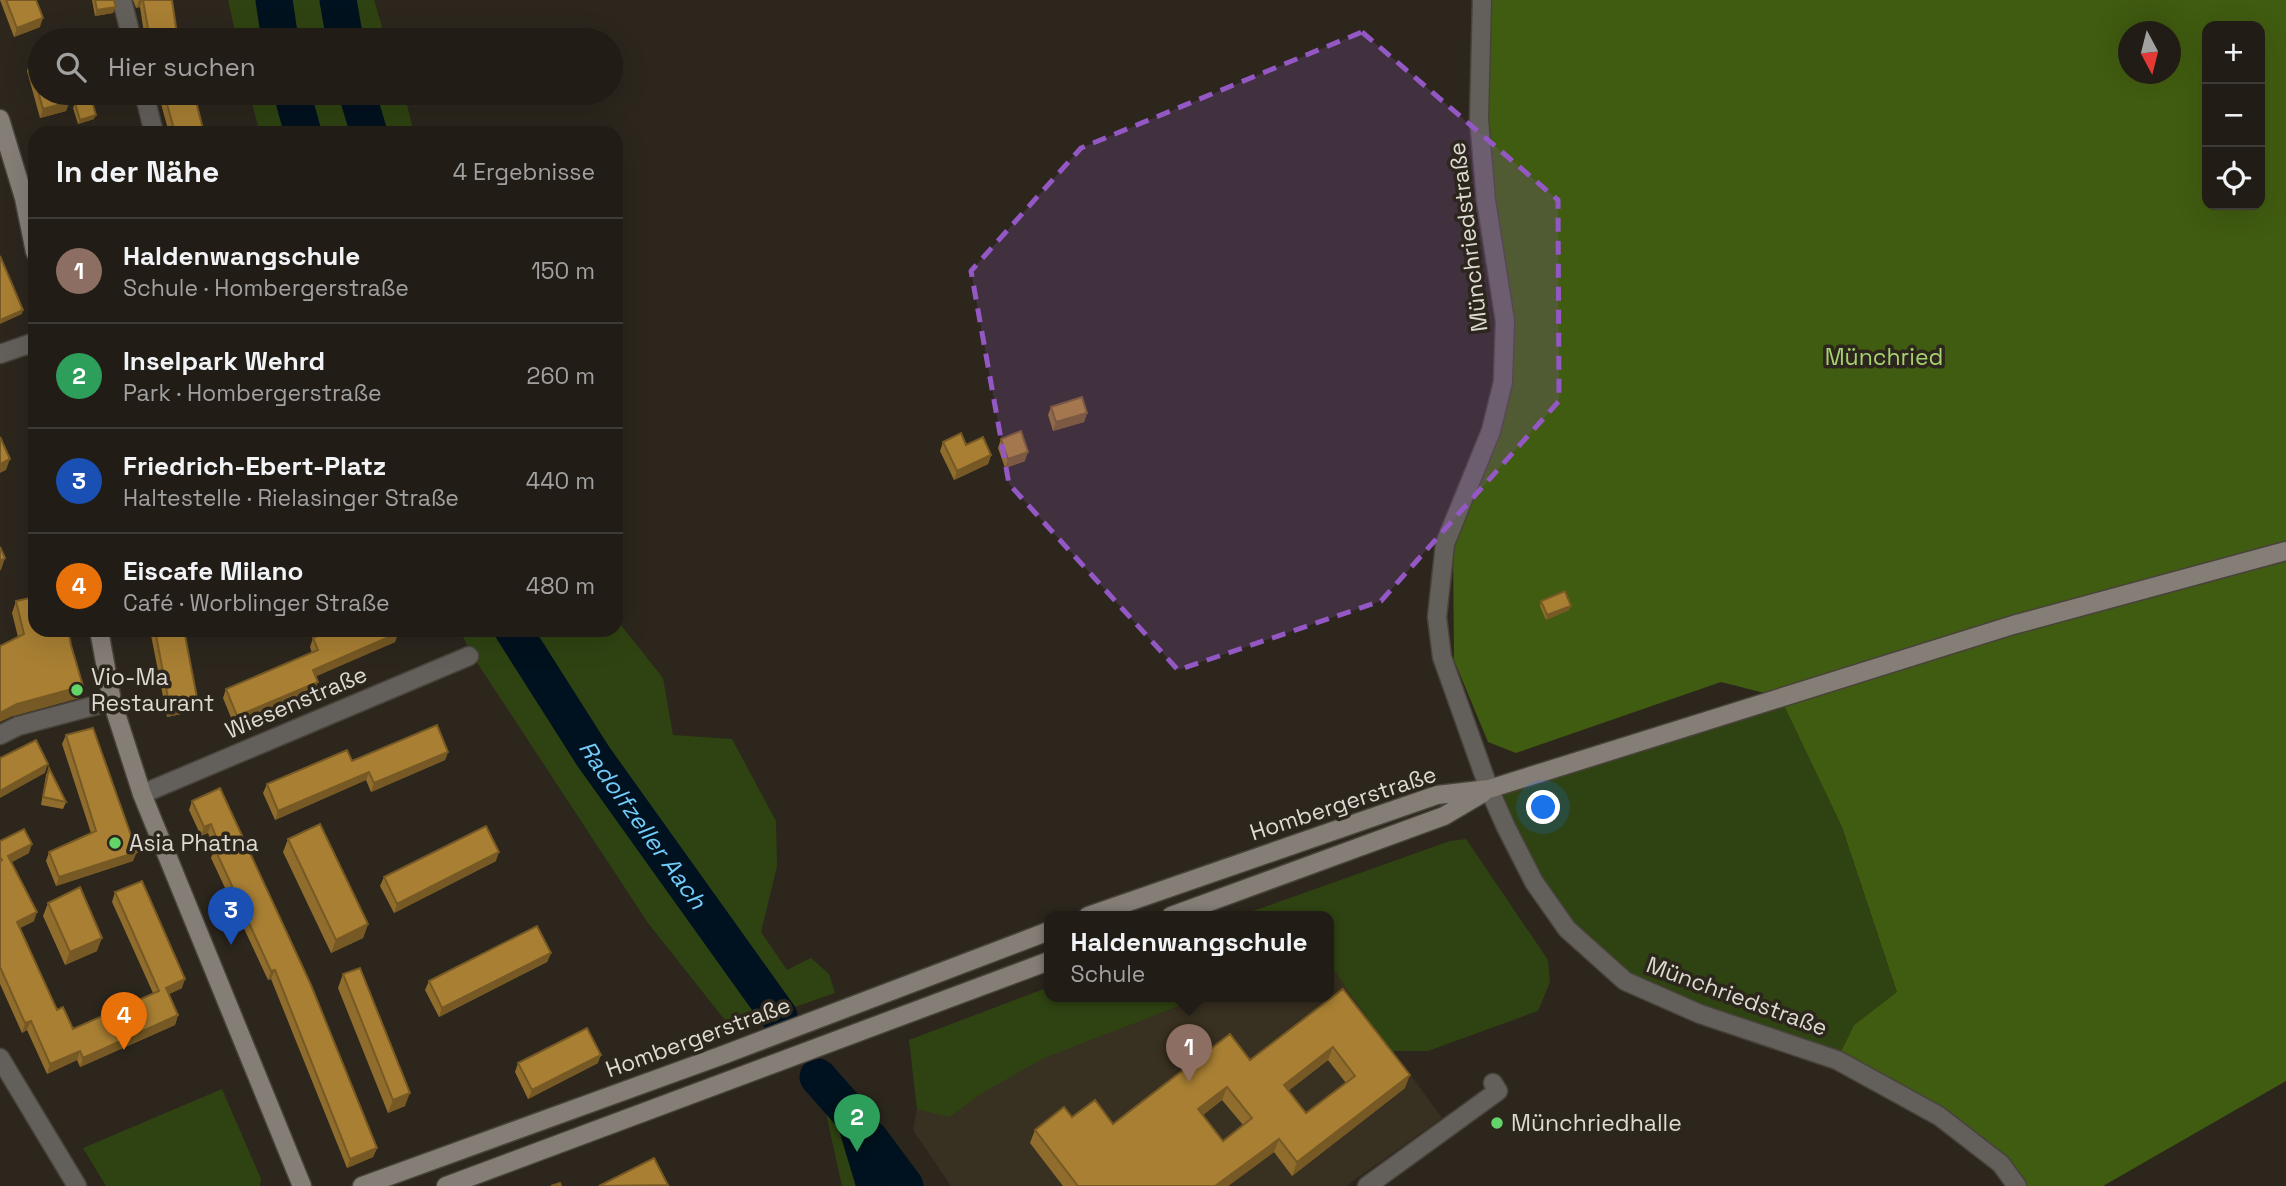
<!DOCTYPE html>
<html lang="de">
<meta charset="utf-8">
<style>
body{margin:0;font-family:"Space Grotesk",sans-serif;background:#2d2923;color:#f1f3f6}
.controls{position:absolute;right:21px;top:21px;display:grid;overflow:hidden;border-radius:14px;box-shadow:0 7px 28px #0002}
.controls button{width:63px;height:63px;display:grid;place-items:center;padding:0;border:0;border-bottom:2px solid #3e3a35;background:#211c16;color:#f1f3f6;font:35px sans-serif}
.compass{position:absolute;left:2118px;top:21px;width:63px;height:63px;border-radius:50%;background:#211c16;box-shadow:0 7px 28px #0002;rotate:173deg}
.you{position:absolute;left:1544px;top:808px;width:24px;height:24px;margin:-18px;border:5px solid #fff;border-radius:50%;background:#1a73e8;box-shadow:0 0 0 10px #1a73e833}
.badge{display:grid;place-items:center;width:46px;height:46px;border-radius:50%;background:#db2777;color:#fff;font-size:23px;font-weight:700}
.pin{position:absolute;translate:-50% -58px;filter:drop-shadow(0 2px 4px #0008)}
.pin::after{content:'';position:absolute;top:37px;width:24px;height:21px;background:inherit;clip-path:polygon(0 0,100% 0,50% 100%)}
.popup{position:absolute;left:1044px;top:911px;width:290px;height:91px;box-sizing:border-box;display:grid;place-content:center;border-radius:14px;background:#211c16;filter:drop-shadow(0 2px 5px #0005);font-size:23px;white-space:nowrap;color:#a2a1a1}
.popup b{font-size:26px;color:#f1f3f6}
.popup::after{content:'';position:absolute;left:50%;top:100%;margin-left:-14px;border:14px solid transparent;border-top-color:#211c16}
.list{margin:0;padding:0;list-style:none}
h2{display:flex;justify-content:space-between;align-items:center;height:91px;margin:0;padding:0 28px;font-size:30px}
h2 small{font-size:23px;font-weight:400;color:#a2a1a1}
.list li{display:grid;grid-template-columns:46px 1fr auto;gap:21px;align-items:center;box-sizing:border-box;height:105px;padding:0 28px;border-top:2px solid #3e3a35}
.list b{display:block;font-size:26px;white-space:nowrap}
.list p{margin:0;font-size:23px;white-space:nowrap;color:#a2a1a1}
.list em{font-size:23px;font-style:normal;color:#a2a1a1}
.icon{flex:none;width:38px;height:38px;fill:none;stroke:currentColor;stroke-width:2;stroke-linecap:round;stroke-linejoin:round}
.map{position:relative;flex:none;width:2286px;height:1186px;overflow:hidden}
.search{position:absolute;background:#211c16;box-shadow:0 7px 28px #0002;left:28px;top:28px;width:595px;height:77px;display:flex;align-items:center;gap:18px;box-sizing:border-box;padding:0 24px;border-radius:38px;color:#a2a1a1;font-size:26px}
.panel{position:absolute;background:#211c16;box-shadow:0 7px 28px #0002;left:28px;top:126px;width:595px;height:511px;border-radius:21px}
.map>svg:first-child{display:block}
</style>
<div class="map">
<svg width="2286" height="1186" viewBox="0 0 2286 1186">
<rect width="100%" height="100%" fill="#2c261d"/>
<path fill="#383020" d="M1329 963 1442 1118 1346 1186H951L913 1130 917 1109 1010 1055 1170 1010 1205 996H1329Z"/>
<path fill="#2f4312" d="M228 0H374L386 40H237Z
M249 93H404L414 133H260Z
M616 619 663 678 673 735 732 739 776 821 777 866 761 932 787 970 811 958 829 974 835 993 732 1029 648 923 472 655 460 630H616Z
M1780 697 1842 827 1897 992 1854 1025 1837 1060 1625 981 1567 929 1489 789Z
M1466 839 1548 960 1550 982 1538 1011 1428 1051H1390L1329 963V916H1239L1450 841Z
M1049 987V996H1205L1044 1058 984 1092 949 1117 917 1109 909 1040Z
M818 1077 855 1119 905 1186H842Z
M222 1089 261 1179 260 1186H106L83 1148Z"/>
<path fill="#405c10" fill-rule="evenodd" d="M1482 0H2286V1081L2103 1186H2017L2001 1164 1837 1060 1854 1025 1897 992 1842 827 1780 697 1721 682 1516 753 1488 742 1454 660 1453 550 1507 382 1490 199ZM2207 26H2260V205H2207ZM2128 32H2170V74H2128Z"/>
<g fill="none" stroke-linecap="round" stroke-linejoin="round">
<g stroke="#00121f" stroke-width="37">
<path d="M274 0 280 40"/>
<path d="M338 0 345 40"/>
<path d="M292 93 303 133"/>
<path d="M357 93 369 133"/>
<path id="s1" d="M513 630 593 756 779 1016"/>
<path d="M818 1077 855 1119 875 1186"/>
<path d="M870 1139 905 1186"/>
</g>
<defs>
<path id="street" d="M122 0 132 40
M1482 0 1479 119 1486 200 1505 321 1503 382 1491 431 1445 544 1437 617 1442 657 1489 789 1506 827 1534 882 1567 929 1625 981 1700 1014 1837 1060 1939 1116 2001 1164 2017 1186
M144 93 154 133
M0 354 35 342
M0 735 18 726 112 701
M142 794 469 656
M0 1058 77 1186
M1367 1186 1498 1091 1493 1083"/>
<path id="secondary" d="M0 119 24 198 35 252
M99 630 112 701 142 794 302 1186
M1088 916 1437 795 1489 789 2013 625 2286 551
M1171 916 1444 816 1483 793
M362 1186 723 1055 1049 931
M446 1186 1049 961"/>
</defs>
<use href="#street" stroke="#48433a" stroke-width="21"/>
<use href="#secondary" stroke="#48433a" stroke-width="21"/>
<use href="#street" stroke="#635f5b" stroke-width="18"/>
<use href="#secondary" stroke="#857e77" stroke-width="18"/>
</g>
<path fill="#906d2c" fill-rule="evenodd" d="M0 0H36L40 27 14 37Z
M92 0H114L113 13 95 16Z
M133 0H172L176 27 180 40H145L140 7 136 8Z
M30 62 69 102 66 111 40 118 27 71Z
M158 93H194L204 133H169Z
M75 103 94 119 78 124 73 108Z
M1051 407 1087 413 1084 422 1053 431 1048 415Z
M1001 439 1025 461 1005 468 998 448Z
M943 442 966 445 991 455 988 464 954 480 940 451Z
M16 601 71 645 83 686 79 698 13 716 18 637 12 613Z
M1541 601 1569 610 1546 620 1540 606Z
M150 630H184L198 703 195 711 167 717Z
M398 633 395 642 316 676 315 690 234 725 223 698 226 689 312 653 310 647 313 638Z
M66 735 133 861 56 886 46 861 49 852 91 833 62 744Z
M448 752 445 760 371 792 366 780 275 820 263 793 267 784 352 761Z
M49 768 66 802 63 809 41 805 46 775Z
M220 788 377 1148 373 1157 347 1168 271 979 268 980 211 858 214 850 208 833 201 836 189 810 192 801Z
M288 839 368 924 363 938 331 953 283 852Z
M0 841 29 853 11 862 34 921 20 928 57 1010 73 1029 153 993 112 902 115 892 182 988 169 994 178 1015 175 1025 80 1067 77 1060 47 1074 27 1030 22 1033 0 984Z
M496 861 394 913 380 886 384 877Z
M48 903 97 951 65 965 43 916Z
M551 953 547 962 439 1017 425 990 429 981Z
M343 974 405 1106 388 1113 338 988Z
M1343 989 1405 1088 1292 1176 1274 1152 1228 1186H1063L1030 1143 1035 1130 1072 1117 1113 1124 1250 1060ZM1328 1060 1346 1083 1306 1113 1288 1091ZM1222 1100 1243 1125 1223 1141 1203 1115Z
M518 1063H598L528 1099 515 1072Z"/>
<path fill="#765924" d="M139 0H142L140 7 136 8Z
M116 7 113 13 95 16 97 10Z
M43 18 40 27 14 37 17 28Z
M69 102 66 111 40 118 43 109Z
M96 115 94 119 78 124 80 120Z
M23 310 22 314 0 324V320Z
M1087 413 1084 422 1053 431 1056 422Z
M1028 452 1025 461 1005 468 1008 459Z
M991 455 988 464 954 480 957 471Z
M10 459 6 470 0 473V464Z
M5 558 1 570H0V561Z
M1571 606 1569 610 1546 620 1547 615Z
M398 633 395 642 310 679 313 670Z
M318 682 315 690 234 725 237 716Z
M83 686 79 698 13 716 0 722V713L17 704Z
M198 703 195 711 167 717 170 708Z
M448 752 445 760 371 792 374 783Z
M48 764 45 773 0 798V791Z
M369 772 366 780 275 820 278 811Z
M211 824 208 833 201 836 204 827Z
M32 844 29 853 5 866 8 856Z
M137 852 133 861 56 886 59 877Z
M499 852 496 861 394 913 397 904Z
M37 912 34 921 14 931 17 922Z
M368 924 363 938 331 953 336 940Z
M102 938 97 951 65 965 70 952Z
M551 953 547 962 439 1017 442 1008Z
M275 970 271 979 268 980 271 971Z
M185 979 182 988 163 997 166 988Z
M178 1015 175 1025 80 1067 83 1058Z
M31 1021 27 1030 22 1033 25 1023Z
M1333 1047 1328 1060 1279 1098 1284 1085Z
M80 1051 77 1060 47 1074 50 1064Z
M601 1055 598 1063 528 1099 532 1090Z
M1410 1075 1405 1088 1292 1176 1297 1162Z
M1227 1087 1222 1100 1194 1122 1198 1109Z
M410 1093 405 1106 388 1113 393 1100Z
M1279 1139 1274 1152 1228 1186H1215Z
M377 1148 373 1157 347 1168 350 1159Z"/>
<path fill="#a87f33" stroke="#765924" stroke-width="2" fill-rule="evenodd" d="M6 0H36L43 18 17 28Z
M95 0H114L116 7 97 10Z
M143 0H172L176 27 180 40H150Z
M40 59V93H66L69 102 43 109 30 62Z
M164 93H194L204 133H175Z
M91 98 96 115 80 120 75 103Z
M0 256 23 310 0 320Z
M1082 397 1087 413 1056 422 1051 407Z
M1021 431 1028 452 1008 459 1001 439Z
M961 433 966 445 983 437 991 455 957 471 943 442Z
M0 437 10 459 0 464Z
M0 547 5 558 0 561Z
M1565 591 1571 606 1547 615 1541 601Z
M35 597V630H68L71 645 83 686 17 704 0 713V646L24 634 16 601Z
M155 630H184L198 703 170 708Z
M332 630H397L398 633 313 670 318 682 237 716 226 689 318 650 313 638Z
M437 725 448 752 374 783 369 772 278 811 267 784 347 750 352 761Z
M93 728 137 852 59 877 49 852 96 831 66 735Z
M36 740 48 764 0 791V758Z
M49 768 66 802 43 797Z
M220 788 311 985 377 1148 350 1159 275 970 271 971 215 849 220 847 211 824 204 827 192 801Z
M320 824 368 924 336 940 288 839Z
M486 826 499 852 397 904 384 877Z
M24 829 32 844 8 856 37 912 17 922 57 1010 63 1007 73 1029 159 991 115 892 142 881 185 979 166 988 178 1015 83 1058 80 1051 50 1064 31 1021 25 1023 0 967V861L2 860 0 857V841Z
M80 887 102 938 70 952 48 903Z
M537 926 551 953 442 1008 429 981Z
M360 968 410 1093 393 1100 343 974Z
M1343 989 1410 1075 1297 1162 1279 1139 1215 1186H1078L1035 1130 1064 1107 1072 1117 1095 1100 1113 1124 1230 1034 1250 1060ZM1333 1047 1355 1076 1306 1113 1284 1085ZM1227 1087 1252 1118 1223 1141 1198 1109Z
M587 1028 601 1055 532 1090 518 1063Z
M654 1158 668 1185 599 1186Z
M560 1183 561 1186H551Z"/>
<path fill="#9458c4" fill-opacity="0.2" stroke="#9458c4" stroke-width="5" stroke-dasharray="14 9" stroke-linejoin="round" d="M1362 32 1558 200 1559 401 1381 601 1178 670 1009 484 971 271 1081 148Z"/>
<g fill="#63d468" stroke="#2c261d" stroke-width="2.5">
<circle cx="77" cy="690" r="7"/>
<circle cx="115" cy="843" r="7"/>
<circle cx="1497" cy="1123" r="7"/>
</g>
<g text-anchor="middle" stroke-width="7" stroke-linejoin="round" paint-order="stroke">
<g font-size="23" fill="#dddad3" stroke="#2c261d">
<text transform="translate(1468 237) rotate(-97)" y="8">Münchriedstraße</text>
<text transform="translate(296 702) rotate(-23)" y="8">Wiesenstraße</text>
<text transform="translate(1343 803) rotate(-18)" y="8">Hombergerstraße</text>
<text transform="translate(1737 996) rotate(20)" y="8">Münchriedstraße</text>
<text transform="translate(698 1037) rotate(-20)" y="8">Hombergerstraße</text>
</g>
<g font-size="23" fill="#a7d270" stroke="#2c261d">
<text x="1884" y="365">Münchried</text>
</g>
<g font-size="23" fill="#dddad3" stroke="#2c261d" text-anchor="start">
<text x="91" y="685">Vio-Ma<tspan x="91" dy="26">Restaurant</tspan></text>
<text x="129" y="851">Asia Phatna</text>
<text x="1511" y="1131">Münchriedhalle</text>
</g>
<g font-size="24" font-style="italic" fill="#71ccfa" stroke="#2c261d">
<text dy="8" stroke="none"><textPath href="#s1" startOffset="234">Radolfzeller Aach</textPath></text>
</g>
</g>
</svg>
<div class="controls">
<button>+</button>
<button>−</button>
<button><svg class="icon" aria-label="locate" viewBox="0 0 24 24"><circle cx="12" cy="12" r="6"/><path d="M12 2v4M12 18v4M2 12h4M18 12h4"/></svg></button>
</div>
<svg class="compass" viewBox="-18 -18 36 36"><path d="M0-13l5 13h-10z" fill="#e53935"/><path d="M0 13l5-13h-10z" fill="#a2a1a1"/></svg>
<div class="you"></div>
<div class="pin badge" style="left:1189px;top:1082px;background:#8d6e63">1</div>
<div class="popup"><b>Haldenwangschule</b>Schule</div>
<div class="pin badge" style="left:857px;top:1152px;background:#2e9e5b">2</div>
<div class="pin badge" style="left:231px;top:945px;background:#1a4fb4">3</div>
<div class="pin badge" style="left:124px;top:1050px;background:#e8710a">4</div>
<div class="search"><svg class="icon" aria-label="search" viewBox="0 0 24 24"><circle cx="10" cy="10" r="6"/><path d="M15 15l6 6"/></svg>Hier suchen</div>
<section class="panel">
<h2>In der Nähe<small>4 Ergebnisse</small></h2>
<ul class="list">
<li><span class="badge" style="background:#8d6e63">1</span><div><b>Haldenwangschule</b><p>Schule · Hombergerstraße</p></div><em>150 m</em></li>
<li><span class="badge" style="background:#2e9e5b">2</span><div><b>Inselpark Wehrd</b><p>Park · Hombergerstraße</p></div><em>260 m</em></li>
<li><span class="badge" style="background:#1a4fb4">3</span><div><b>Friedrich-Ebert-Platz</b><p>Haltestelle · Rielasinger Straße</p></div><em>440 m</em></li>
<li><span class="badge" style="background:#e8710a">4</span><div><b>Eiscafe Milano</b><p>Café · Worblinger Straße</p></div><em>480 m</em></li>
</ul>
</section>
</div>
